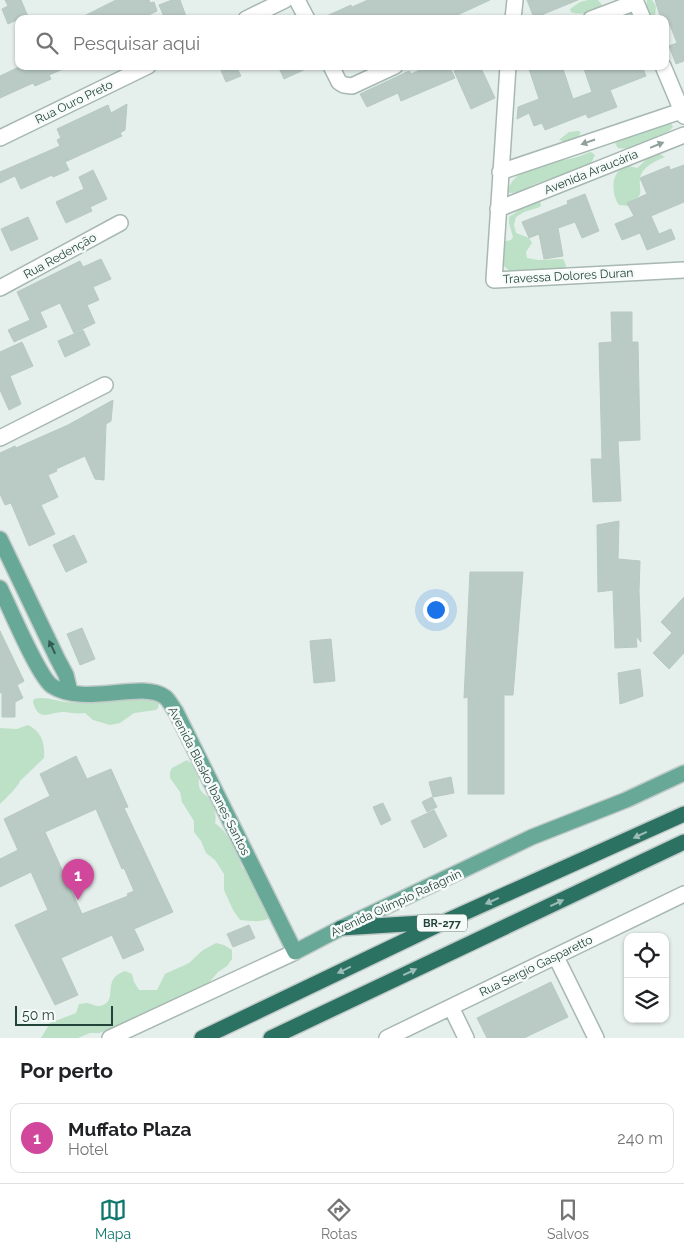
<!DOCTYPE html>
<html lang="pt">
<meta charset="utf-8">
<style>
body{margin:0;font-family:Raleway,sans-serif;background:#f6f6f6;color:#202124}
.controls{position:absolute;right:15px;bottom:15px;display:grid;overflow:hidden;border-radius:10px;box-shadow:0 1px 4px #0004}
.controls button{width:45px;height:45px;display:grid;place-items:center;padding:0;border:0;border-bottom:1px solid #e0e0e0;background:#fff;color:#202124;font:25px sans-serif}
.scale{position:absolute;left:15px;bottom:12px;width:98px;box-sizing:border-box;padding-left:5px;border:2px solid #22433a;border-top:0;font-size:14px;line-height:18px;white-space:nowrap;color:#22433a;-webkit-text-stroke:4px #f6fbf9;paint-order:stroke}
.you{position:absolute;left:435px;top:609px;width:18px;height:18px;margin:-12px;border:4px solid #fff;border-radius:50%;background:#1a73e8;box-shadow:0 0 0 8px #1a73e833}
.badge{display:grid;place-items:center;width:32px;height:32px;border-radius:50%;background:#0f766e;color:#fff;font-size:16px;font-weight:700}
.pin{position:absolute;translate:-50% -41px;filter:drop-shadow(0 1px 2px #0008)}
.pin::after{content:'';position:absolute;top:26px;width:18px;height:15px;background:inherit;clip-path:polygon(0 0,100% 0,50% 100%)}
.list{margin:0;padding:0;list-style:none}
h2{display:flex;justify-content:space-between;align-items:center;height:65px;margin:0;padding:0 20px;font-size:21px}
h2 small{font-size:16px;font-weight:400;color:#757577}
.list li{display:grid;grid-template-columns:32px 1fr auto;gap:15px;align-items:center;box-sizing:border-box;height:70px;margin:0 10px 10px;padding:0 10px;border:1px solid #e0e0e0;border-radius:10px}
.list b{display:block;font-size:19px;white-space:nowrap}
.list p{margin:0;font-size:16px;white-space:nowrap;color:#757577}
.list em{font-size:16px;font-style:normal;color:#757577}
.icon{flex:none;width:28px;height:28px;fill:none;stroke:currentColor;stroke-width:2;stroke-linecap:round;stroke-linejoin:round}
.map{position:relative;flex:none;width:684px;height:1038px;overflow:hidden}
.search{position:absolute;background:#fff;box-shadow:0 1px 4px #0004;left:15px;right:15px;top:15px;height:55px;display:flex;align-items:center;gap:12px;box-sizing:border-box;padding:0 18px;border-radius:10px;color:#757577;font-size:19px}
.sheet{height:145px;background:#fff}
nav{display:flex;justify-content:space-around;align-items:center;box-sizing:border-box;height:70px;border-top:1px solid #e0e0e0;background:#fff;font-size:14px;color:#757577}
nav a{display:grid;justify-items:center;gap:2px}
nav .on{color:#0f766e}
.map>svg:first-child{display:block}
</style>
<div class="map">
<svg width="684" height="1038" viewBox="0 0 684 1038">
<rect width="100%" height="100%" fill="#e5efeb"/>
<path fill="#bde1c7" d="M588 0H598L602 5C593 12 582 16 571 12L570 9 580 2Z
M647 0H652L656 6 655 19H597L602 15 646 9Z
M670 121 673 127 669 131 629 149 618 148 615 143 624 137Z
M578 131 581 132 578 137 565 142 559 140 569 132Z
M591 152 595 155 590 165C574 171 557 176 541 182 528 186 521 194 507 193 515 163 552 164 577 157 582 156 586 153 591 152Z
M654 153 660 154 665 157C655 161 643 167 640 177 639 182 641 189 640 194 638 199 632 202 629 206L619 205C613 197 611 182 617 173 619 170 623 168 626 165L637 168C644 163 647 156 654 153Z
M531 202H540L541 205 540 207 524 212 516 217 514 225 516 233 529 238 532 243 526 252 527 258 538 260 563 259 566 265 565 271 511 272 499 262 501 242 511 240 513 237 509 223V217Z
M123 697 154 698 159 703 158 708 156 710 134 713 120 723 110 725 93 720 85 713C77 714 72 713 65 712 50 711 39 724 33 702L34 699C46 696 55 701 66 702 85 704 104 700 123 697Z
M28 725C42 732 45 743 44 758L20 781C18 787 5 799 0 804V728L17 729Z
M187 760C206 774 194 782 202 792 203 794 206 795 208 797 214 802 217 816 215 823L223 830 235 847 242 867 262 891 272 917C262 923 251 921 240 920L233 910 224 890V874L215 860 206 853 201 841 194 832V821L182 802 180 792 170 778V772L172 768Z
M216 943 224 945 232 950V959L227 966 218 972 206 986 180 996 135 1020 99 1033H90L78 1038H41L50 1023 76 1013 79 1004C82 1004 84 1003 87 1003 93 1004 97 1008 103 1005 118 999 101 979 125 971L132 974 134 982 139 990H157L165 974 189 963 203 950Z"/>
<path fill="#bacac4" stroke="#b7cac2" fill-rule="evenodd" d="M5 0H21L29 19H19L8 24 2 9 8 6Z
M116 0H149L150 3 154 2 157 11 140 19H78Z
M172 0H180L187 19H165L159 5Z
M368 0H490L449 19H443L441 15 432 19H380L378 15 369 19H320L351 5 352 7Z
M527 0H578L534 18Z
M655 0H684V61L676 64 669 46 677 43 670 25 665 27V19H661Z
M21 66 23 70 31 66H70L49 75 51 79 35 86 33 83 0 98V76Z
M219 66H236L241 76 226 82Z
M278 66H312L284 79Z
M429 66H449L455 78 401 101 398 93 367 107 360 94 409 71 411 74Z
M464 66H480L495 98 471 109 454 71Z
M528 66H562L573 99 592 92 583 66H642L646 76 610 90 617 107 588 118 586 114 545 130 542 123 534 126 529 113 517 119 518 107 539 99Z
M127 104 125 130 120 133 122 136 65 162 69 170 53 177 52 175 21 189 15 176 0 183V172L60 146 57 140 61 138 57 129 108 105 111 113Z
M684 165V202L651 216 659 234 671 229 675 239 647 250 640 233 622 240 615 224 634 216 627 203 647 194 640 178 669 166 670 170Z
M93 170 107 199 90 207 92 211 66 223 56 202 84 189 79 177Z
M585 194 599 231 582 238 575 222 558 228 563 256 544 259 539 234 529 238 522 222 568 204 567 201Z
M28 217 38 239 11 251 1 229Z
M101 259 111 279 93 287 99 300 87 305 95 323 74 333 60 303 40 312 47 327 14 342 8 330 30 320 17 292 80 261 83 267Z
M611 312H632V342H638L640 440 618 441 621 501 593 502 591 459H602L599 343 612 342Z
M83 330 90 345 65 357 58 341Z
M22 342 33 366 10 376 21 404 9 410 0 390V352Z
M113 400 111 421 106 424 104 480 95 479 85 456 56 469 57 471 48 475 58 497 41 505 55 534 29 546 11 503 5 505 0 494V453L15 446 16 448 68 425Z
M619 521 618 559 640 561 639 591 641 642 636 636 637 647 615 648 613 590 598 592 597 525Z
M74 535 87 562 66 572 53 545Z
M470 572H523L513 695H504V794H468V697L464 698Z
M684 597V653L669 669 653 653 672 633 661 622Z
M82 628 95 659 80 665 67 634Z
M0 631 24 681 17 685 23 698 15 702V717H2V692L0 693Z
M331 639 335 681 314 683 310 641Z
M640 669 643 696 620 704 618 673Z
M76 756 87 779 111 769 128 807 124 808 173 912 134 929 144 950 123 959 112 935 61 958 78 995 55 1005 15 925 48 910 31 872 0 887V859L18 850 4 819 50 796 40 774ZM96 809 122 869 124 868 134 891 127 894 128 896 82 914 45 832Z
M451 777 454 793 433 797 429 782Z
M432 797 437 807 427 812 422 802Z
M383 803 391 820 381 825 373 807Z
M434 810 447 836 424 848 411 821Z
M249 925 255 938 233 947 227 934Z
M551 982 568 1017 524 1038H487L477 1018Z"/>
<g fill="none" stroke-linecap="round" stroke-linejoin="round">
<defs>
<path id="minor" d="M297 0 307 19
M635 0 643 19
M246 19 285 0
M513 19 515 0
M591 19 636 2
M331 66 339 82 344 85 352 86 395 66
M508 66 494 280 684 270
M663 66 684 116
M0 138 148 66
M500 172 684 110
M498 209 684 135
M0 288 120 223
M0 438 105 385
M556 957 596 1038
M451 1007 466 1038
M110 1038 295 952
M387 1038 684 894"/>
<path id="major" d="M0 539 57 658 66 675 70 692
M0 588C9 606 38 676 52 686 84 707 141 680 165 697 169 700 173 708 176 712L295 952 341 928 532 837 626 800 684 773"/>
<path id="highway" d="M341 928 438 922
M202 1038 444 922 684 814
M271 1038 684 842"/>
</defs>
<use href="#minor" stroke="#a7b8b2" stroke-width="18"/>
<use href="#major" stroke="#c1cac8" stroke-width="18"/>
<use href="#highway" stroke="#c1cac8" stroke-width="18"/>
<use href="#minor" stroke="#fff" stroke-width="15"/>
<use href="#major" stroke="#67a897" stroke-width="15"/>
<use href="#highway" stroke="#2c7263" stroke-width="15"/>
</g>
<defs><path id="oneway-solid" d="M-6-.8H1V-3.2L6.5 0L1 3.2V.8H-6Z" transform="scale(1.25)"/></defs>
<g fill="#90a19c">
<use href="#oneway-solid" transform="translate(588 142) rotate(161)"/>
<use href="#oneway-solid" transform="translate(657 145) rotate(-22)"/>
</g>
<use fill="#335c51" href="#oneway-solid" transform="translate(52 647) rotate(-115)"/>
<g fill="#9bbdb6">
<use href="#oneway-solid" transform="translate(640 835) rotate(155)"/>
<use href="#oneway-solid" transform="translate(492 901) rotate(156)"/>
<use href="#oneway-solid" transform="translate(557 903) rotate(-25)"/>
<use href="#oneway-solid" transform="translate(344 970) rotate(154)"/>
<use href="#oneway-solid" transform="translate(410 972) rotate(-25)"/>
</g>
<g text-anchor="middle" stroke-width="5" stroke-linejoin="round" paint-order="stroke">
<rect fill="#f6fbf9" stroke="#627a73" stroke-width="1" x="417" y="914.5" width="50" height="17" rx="4"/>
<g font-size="11" font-weight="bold" fill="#22433a">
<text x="442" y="927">BR-277</text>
</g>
<g font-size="12" fill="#22433a" stroke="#f6fbf9">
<text transform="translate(74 102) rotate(-26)" y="4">Rua Ouro Preto</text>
<text transform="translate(591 172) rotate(-22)" y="4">Avenida Araucária</text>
<text transform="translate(60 256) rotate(-29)" y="4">Rua Redenção</text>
<text transform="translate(568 276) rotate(-3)" y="4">Travessa Dolores Duran</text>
<text transform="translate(209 781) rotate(63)" y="4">Avenida Blasko Ibanes Santos</text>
<text transform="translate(396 903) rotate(-25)" y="4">Avenida Olímpio Rafagnin</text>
<text transform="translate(536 966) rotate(-26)" y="4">Rua Sergio Gasparetto</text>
</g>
</g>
</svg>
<div class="controls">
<button><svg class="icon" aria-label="locate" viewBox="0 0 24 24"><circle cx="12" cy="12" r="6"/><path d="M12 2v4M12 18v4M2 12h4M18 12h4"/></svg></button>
<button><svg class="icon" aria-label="layers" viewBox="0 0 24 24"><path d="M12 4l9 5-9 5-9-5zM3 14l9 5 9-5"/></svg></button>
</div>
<div class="scale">50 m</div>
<div class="you"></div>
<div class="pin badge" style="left:78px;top:900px;background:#d1479c">1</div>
<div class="search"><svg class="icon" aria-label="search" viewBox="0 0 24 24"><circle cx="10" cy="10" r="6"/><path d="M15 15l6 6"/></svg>Pesquisar aqui</div>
</div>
<section class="sheet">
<h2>Por perto<small></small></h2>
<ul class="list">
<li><span class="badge" style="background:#d1479c">1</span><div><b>Muffato Plaza</b><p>Hotel</p></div><em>240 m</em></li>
</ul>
</section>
<nav>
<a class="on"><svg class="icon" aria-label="map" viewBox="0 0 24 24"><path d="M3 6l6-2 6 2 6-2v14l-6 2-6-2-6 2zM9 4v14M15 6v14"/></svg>Mapa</a>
<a><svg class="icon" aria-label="directions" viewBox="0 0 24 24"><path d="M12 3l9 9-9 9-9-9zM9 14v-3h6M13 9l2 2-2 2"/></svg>Rotas</a>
<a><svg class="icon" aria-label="saved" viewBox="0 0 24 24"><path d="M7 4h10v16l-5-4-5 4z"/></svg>Salvos</a>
</nav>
